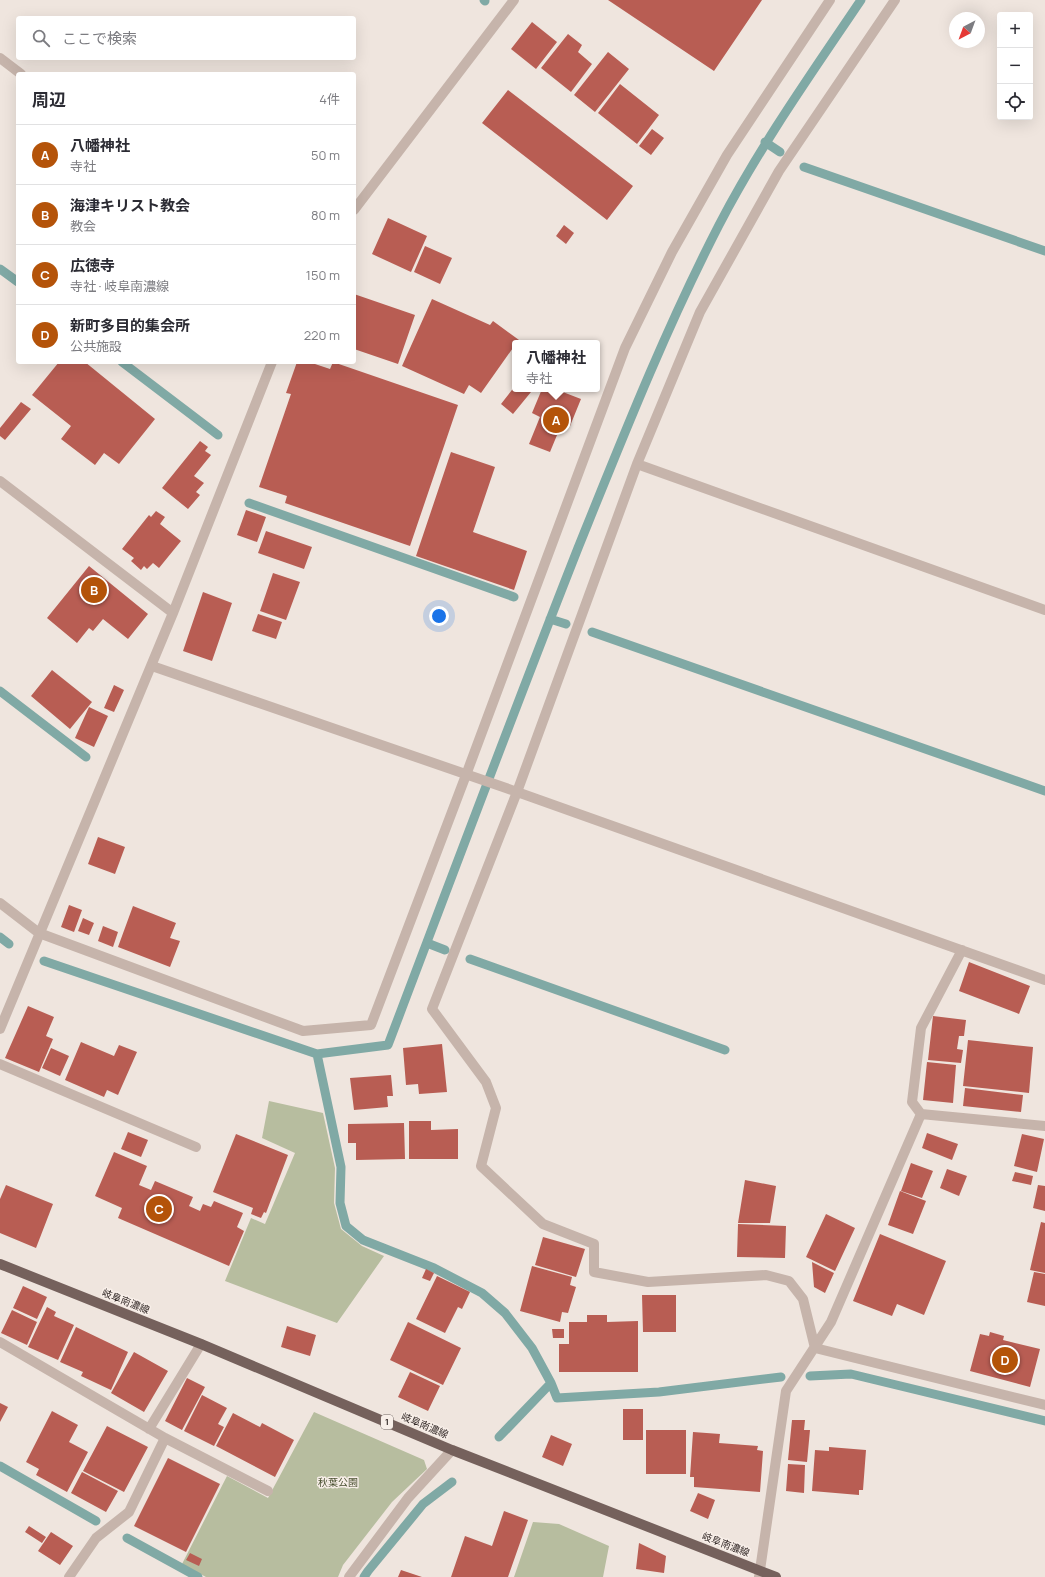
<!DOCTYPE html>
<html lang="ja">
<meta charset="utf-8">
<style>
body{margin:0;font-family:Manrope,"Noto Sans JP",sans-serif;background:#f7f7f7;color:#2b2b33}
.controls{position:absolute;right:12px;top:12px;display:grid;overflow:hidden;border-radius:4px;box-shadow:0 4px 16px #0002}
.controls button{width:36px;height:36px;display:grid;place-items:center;padding:0;border:0;border-bottom:1px solid #e1e1e2;background:#fff;color:#2b2b33;font:20px sans-serif}
.compass{position:absolute;left:949px;top:12px;width:36px;height:36px;border-radius:50%;background:#fff;box-shadow:0 4px 16px #0002;rotate:221deg}
.you{position:absolute;left:439px;top:616px;width:14px;height:14px;margin:-10px;border:3px solid #fff;border-radius:50%;background:#1a73e8;box-shadow:0 0 0 6px #1a73e833}
.badge{display:grid;place-items:center;width:26px;height:26px;border-radius:50%;background:#b45309;color:#fff;font-size:13px;font-weight:700}
.pin{position:absolute;translate:-50% -50%;border:2px solid #fff;box-shadow:0 1px 4px #0006}
.popup{position:absolute;left:512px;top:340px;width:88px;height:52px;box-sizing:border-box;display:grid;place-content:center;border-radius:4px;background:#fff;filter:drop-shadow(0 1px 3px #0005);font-size:13px;white-space:nowrap;color:#7c7c81}
.popup b{font-size:15px;color:#2b2b33}
.popup::after{content:'';position:absolute;left:50%;top:100%;margin-left:-8px;border:8px solid transparent;border-top-color:#fff}
.list{margin:0;padding:0;list-style:none}
h2{display:flex;justify-content:space-between;align-items:center;height:52px;margin:0;padding:0 16px;font-size:17px}
h2 small{font-size:13px;font-weight:400;color:#7c7c81}
.list li{display:grid;grid-template-columns:26px 1fr auto;gap:12px;align-items:center;box-sizing:border-box;height:60px;padding:0 16px;border-top:1px solid #e1e1e2}
.list b{display:block;font-size:15px;white-space:nowrap}
.list p{margin:0;font-size:13px;white-space:nowrap;color:#7c7c81}
.list em{font-size:13px;font-style:normal;color:#7c7c81}
.icon{flex:none;width:22px;height:22px;fill:none;stroke:currentColor;stroke-width:2;stroke-linecap:round;stroke-linejoin:round}
.map{position:relative;flex:none;width:1045px;height:1577px;overflow:hidden}
.search{position:absolute;background:#fff;box-shadow:0 4px 16px #0002;left:16px;top:16px;width:340px;height:44px;display:flex;align-items:center;gap:10px;box-sizing:border-box;padding:0 14px;border-radius:4px;color:#7c7c81;font-size:15px}
.panel{position:absolute;background:#fff;box-shadow:0 4px 16px #0002;left:16px;top:72px;width:340px;height:292px;border-radius:4px}
.map>svg:first-child{display:block}
</style>
<div class="map">
<svg width="1045" height="1577" viewBox="0 0 1045 1577">
<rect width="100%" height="100%" fill="#efe5de"/>
<path fill="#b7bd9f" d="M269 1101 323 1113 335 1168 334 1203 341 1229 362 1246 384 1256 337 1323 225 1281 251 1218 265 1224 295 1153 262 1138Z
M314 1412 424 1460 427 1469 392 1502 343 1565 338 1577H206L182 1564 227 1476 268 1498Z
M533 1522 559 1524 609 1546 603 1577H514Z"/>
<g fill="none" stroke-linecap="round" stroke-linejoin="round">
<path stroke="#80a9a5" stroke-width="9" d="M484 0 485 1
M765 142 780 152
M804 167 1045 251
M0 269 18 282
M122 362 218 435
M249 503 514 597
M550 619 566 624
M592 632 1045 791
M0 691 86 757
M0 937 9 944
M427 943 445 950
M470 959 725 1050
M44 961 317 1054 388 1045C451 879 513 713 578 548 622 439 665 330 719 225 760 146 811 74 861 0
M317 1054 341 1167 340 1203 346 1226 363 1240 434 1268 482 1293 505 1313 532 1348 551 1383 557 1398 659 1392 781 1377
M810 1376 851 1374 1045 1421
M499 1437 551 1383
M0 1466 96 1521
M127 1538 198 1577
M364 1577 368 1571 423 1504 452 1482"/>
</g>
<path fill="#b85d53" d="M608 0H762L714 71Z
M532 22 557 42 536 69 511 49Z
M568 34 582 45 578 52 592 64 571 92 541 68Z
M608 52 629 69 595 112 574 95Z
M620 84 659 115 637 144 598 113Z
M508 90 633 186 607 220 482 123Z
M652 129 664 138 651 155 639 146Z
M388 218 427 236 411 272 372 254Z
M564 225 574 233 566 244 556 236Z
M425 246 452 258 440 284 414 272Z
M354 294 415 315 398 364 354 349Z
M432 299 490 325 493 321 519 340 515 343V345L481 393 469 385 464 394 402 366Z
M59 362H85L155 419 119 464 104 453 95 465 61 439 71 426 32 395Z
M297 362H309L330 369 333 362 458 405 410 546 285 503 287 496 259 487 291 394 286 393Z
M515 386V389H528L531 392 513 414 501 404Z
M542 389H555L581 399 570 426 562 423 550 452 529 444 540 417 532 413Z
M21 402 31 409 5 440 0 436V428Z
M200 441 208 447 205 451 211 455 194 476 204 483 196 492 200 495 188 509 162 488Z
M451 452 495 467 473 532 527 551 514 590 416 556Z
M246 510 266 517 257 542 237 535Z
M156 511 165 517 160 524 181 541 159 568 153 563 147 569 144 566 141 570 131 561 134 558 122 549 149 515 151 517Z
M266 531 312 547 304 569 258 553Z
M89 566 148 614 128 639 103 619 93 631 89 628 77 643 47 618Z
M273 573 300 582 286 620 260 611Z
M203 592 232 603 212 661 183 651Z
M258 614 282 622 276 639 252 631Z
M52 670 92 702 70 729 31 696Z
M114 685 124 690 114 712 104 708Z
M89 707 108 716 94 747 75 738Z
M98 837 125 847 115 874 88 864Z
M69 905 82 910 74 932 61 927Z
M133 906 176 923 170 938 180 941 170 967 118 947Z
M83 918 94 923 89 935 78 931Z
M103 926 118 932 113 947 98 941Z
M969 962 1030 986 1019 1014 959 991Z
M28 1006 54 1017 46 1036 53 1039 39 1072 5 1058Z
M933 1016 966 1020 964 1036H959L957 1049 963 1050 961 1063 928 1060Z
M968 1040 1033 1047 1029 1093 963 1086Z
M81 1042 114 1056 119 1045 137 1052 118 1095 107 1090 104 1097 65 1080Z
M442 1044 447 1092 419 1094 418 1084 406 1085 403 1048Z
M51 1048 69 1056 60 1076 42 1068Z
M927 1062 956 1065 953 1103 923 1100Z
M391 1075 393 1096H387L388 1107 354 1110 350 1078Z
M965 1088 1023 1095 1021 1112 963 1106Z
M409 1121H431V1130L458 1129V1159H409Z
M404 1123 405 1159 356 1160V1143H348V1124Z
M128 1132 148 1140 141 1157 121 1149Z
M927 1133 958 1144 952 1160 922 1148Z
M236 1134 288 1155 266 1213 264 1212 261 1218 251 1214 253 1208 213 1192Z
M1022 1134 1044 1139 1037 1172 1014 1166Z
M114 1152 147 1166 139 1185 151 1190 155 1181 193 1197 189 1206 200 1211 203 1204 211 1207 214 1201 243 1213 237 1227 244 1231 229 1266 118 1218 122 1208 95 1196Z
M911 1163 933 1171 922 1198 901 1191Z
M947 1169 967 1176 959 1196 940 1188Z
M1015 1172 1033 1176 1031 1185 1012 1181Z
M745 1180 776 1186 770 1223H738Z
M6 1185 53 1204 36 1248 0 1233V1199Z
M1038 1185 1045 1186V1211L1033 1208Z
M900 1191 926 1201 913 1234 888 1225Z
M826 1214 855 1228 835 1271 806 1257Z
M1041 1222 1045 1223V1273L1030 1270Z
M738 1224 786 1226 785 1258 737 1257Z
M880 1234 946 1261 924 1315 897 1304 892 1316 853 1301Z
M543 1237 585 1249 576 1277 535 1265Z
M812 1262 834 1273 825 1293 814 1287Z
M532 1266 572 1277 570 1285 576 1287 568 1313 562 1312 560 1322 520 1311Z
M426 1269 434 1273 430 1281 422 1278Z
M1034 1272 1045 1274V1306L1027 1302Z
M437 1276 470 1292 462 1309 458 1307 445 1333 416 1319Z
M23 1286 47 1297 37 1319 13 1308Z
M642 1295H676V1332H643Z
M47 1307 56 1312 54 1316 74 1325 58 1360 28 1347Z
M12 1310 37 1322 27 1345 1 1333Z
M587 1315H607V1322L638 1321V1372H559V1344H569V1322H587Z
M408 1322 461 1348 443 1385 390 1360Z
M287 1326 316 1335 310 1356 281 1347Z
M76 1327 128 1352 111 1390 81 1376 83 1372 60 1362Z
M552 1329H564V1338H553Z
M990 1332 1004 1336 1003 1340 1040 1349 1030 1387 970 1371 980 1334 989 1336Z
M134 1352 168 1371 144 1412 111 1393Z
M410 1372 440 1386 428 1411 398 1397Z
M187 1378 205 1387 182 1430 165 1421Z
M202 1395 227 1408 218 1424 224 1427 214 1446 184 1431Z
M0 1403 8 1407 0 1422Z
M623 1409H643V1440H623Z
M52 1411 78 1425 69 1442 88 1452 67 1492 36 1475 39 1469 26 1462Z
M233 1413 260 1427 262 1423 294 1440 275 1477 216 1446Z
M792 1420H805L804 1430H810L807 1462 788 1460Z
M107 1426 148 1447 124 1492 83 1471Z
M646 1430H686V1474H646Z
M693 1432 720 1434 719 1443 758 1446 757 1450 763 1451 760 1492 694 1487V1477H690Z
M551 1435 572 1444 563 1466 542 1457Z
M829 1447 866 1450 863 1490H859V1495L812 1491 815 1450 829 1451Z
M168 1458 220 1484 186 1552 134 1526Z
M788 1464 805 1465 804 1493 786 1491Z
M82 1472 118 1491 106 1512 71 1493Z
M698 1493 715 1500 708 1519 690 1511Z
M504 1511 528 1520 508 1577H451L465 1536 492 1546Z
M29 1526 46 1537 42 1543 25 1532Z
M51 1532 73 1546 60 1565 38 1551Z
M639 1543 666 1556 664 1573 636 1569Z
M190 1553 202 1559 199 1566 186 1560Z
M401 1570 422 1577H398Z"/>
<g fill="none" stroke-linecap="round" stroke-linejoin="round">
<path stroke="#c6b4ab" stroke-width="10" d="M895 0 779 171 700 312 637 464 517 792 432 1009 486 1082 496 1108 481 1166 543 1224 594 1244V1272L648 1282 766 1275 789 1281 803 1299 815 1348 1045 1405
M0 58 21 74
M354 210 514 0
M637 464 1045 610
M0 481 173 613
M152 666 506 788 1045 980
M0 903 39 933 303 1031 371 1025 466 775 625 348 672 252 727 155 830 0
M0 1029 173 613 272 362
M0 1064 196 1147
M921 1114 1045 1126
M0 1342 165 1438 268 1491
M149 1429 201 1344
M69 1577 96 1538 129 1512 165 1438
M349 1577 408 1498 452 1450
M759 1577 786 1391 831 1322 921 1114 912 1102 921 1028 962 950"/>
<path stroke="#75615c" stroke-width="10" d="M0 1264 201 1344 452 1450 776 1577"/>
</g>
<g text-anchor="middle" stroke-width="3" stroke-linejoin="round" paint-order="stroke">
<rect fill="#f8efe9" stroke="#706663" stroke-width="1" x="381" y="1415" width="12" height="14" rx="3"/>
<g font-size="9" font-weight="bold" fill="#352b29">
<text x="387" y="1425">1</text>
</g>
<g font-size="10" fill="#352b29" stroke="#f8efe9">
<text transform="translate(126 1301) rotate(22)" y="4">岐阜南濃線</text>
<text transform="translate(425 1425) rotate(23)" y="4">岐阜南濃線</text>
<text transform="translate(726 1544) rotate(21)" y="4">岐阜南濃線</text>
</g>
<g font-size="10" fill="#495030" stroke="#f8efe9">
<text x="338" y="1486">秋葉公園</text>
</g>
</g>
</svg>
<div class="controls">
<button>+</button>
<button>−</button>
<button><svg class="icon" aria-label="locate" viewBox="0 0 24 24"><circle cx="12" cy="12" r="6"/><path d="M12 2v4M12 18v4M2 12h4M18 12h4"/></svg></button>
</div>
<svg class="compass" viewBox="-18 -18 36 36"><path d="M0-13l5 13h-10z" fill="#e53935"/><path d="M0 13l5-13h-10z" fill="#7c7c81"/></svg>
<div class="you"></div>
<div class="pin badge" style="left:556px;top:420px">A</div>
<div class="popup"><b>八幡神社</b>寺社</div>
<div class="pin badge" style="left:94px;top:590px">B</div>
<div class="pin badge" style="left:159px;top:1209px">C</div>
<div class="pin badge" style="left:1005px;top:1360px">D</div>
<div class="search"><svg class="icon" aria-label="search" viewBox="0 0 24 24"><circle cx="10" cy="10" r="6"/><path d="M15 15l6 6"/></svg>ここで検索</div>
<section class="panel">
<h2>周辺<small>4件</small></h2>
<ul class="list">
<li><span class="badge">A</span><div><b>八幡神社</b><p>寺社</p></div><em>50 m</em></li>
<li><span class="badge">B</span><div><b>海津キリスト教会</b><p>教会</p></div><em>80 m</em></li>
<li><span class="badge">C</span><div><b>広徳寺</b><p>寺社 · 岐阜南濃線</p></div><em>150 m</em></li>
<li><span class="badge">D</span><div><b>新町多目的集会所</b><p>公共施設</p></div><em>220 m</em></li>
</ul>
</section>
</div>
